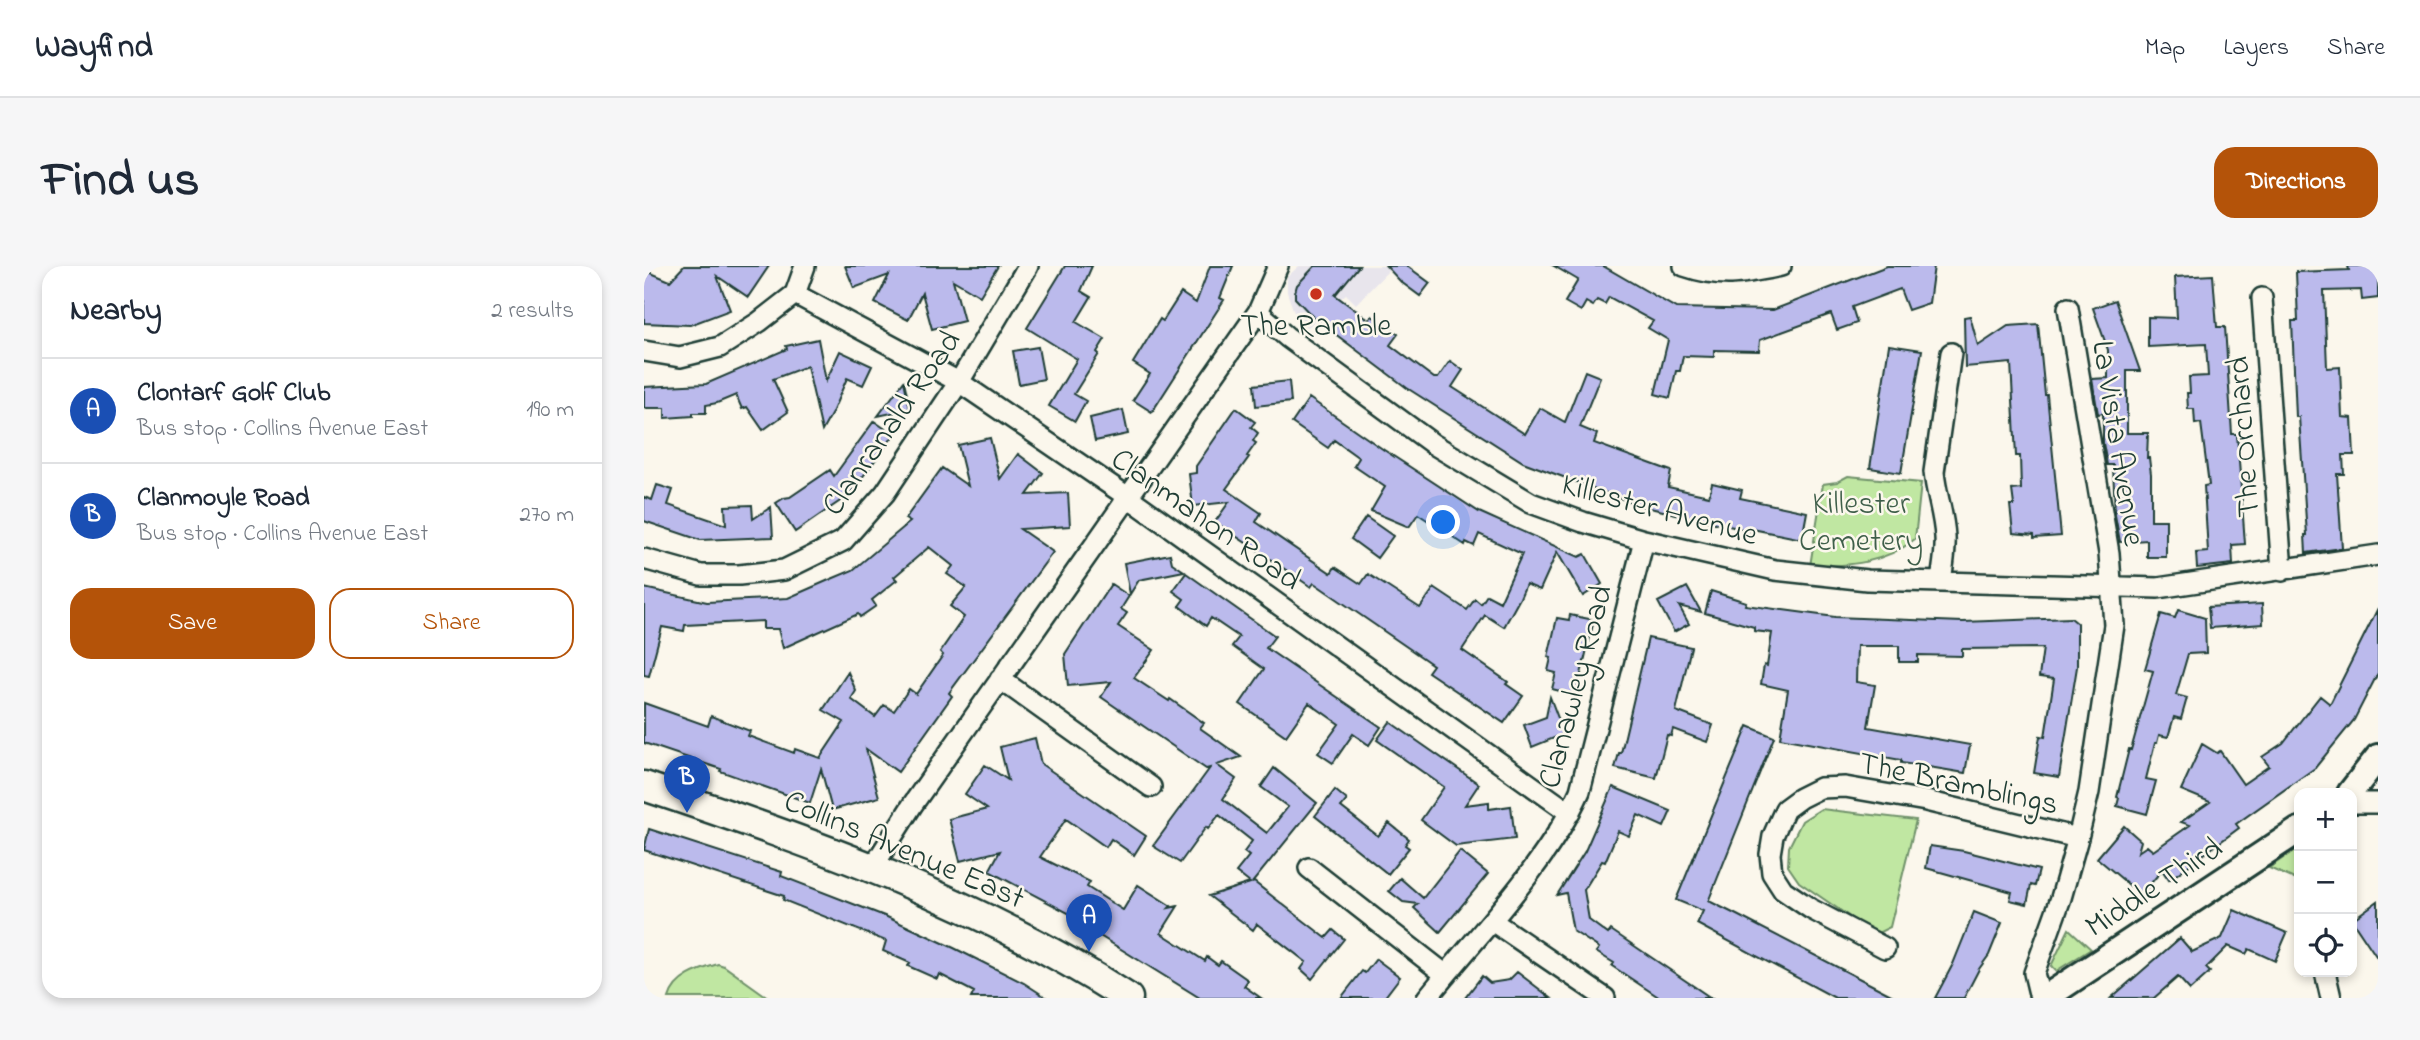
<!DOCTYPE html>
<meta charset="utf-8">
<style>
body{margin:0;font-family:"Indie Flower",sans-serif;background:#f6f6f7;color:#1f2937}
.controls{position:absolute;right:21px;bottom:21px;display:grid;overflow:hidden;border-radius:14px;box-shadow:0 4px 10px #0003}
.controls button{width:63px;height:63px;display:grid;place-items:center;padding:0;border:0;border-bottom:2px solid #e0e1e3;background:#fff;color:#1f2937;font:35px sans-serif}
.you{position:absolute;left:800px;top:257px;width:24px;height:24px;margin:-18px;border:5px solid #fff;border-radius:50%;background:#1a73e8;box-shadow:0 0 0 10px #1a73e833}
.badge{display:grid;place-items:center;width:46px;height:46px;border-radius:50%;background:#b45309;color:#fff;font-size:23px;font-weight:700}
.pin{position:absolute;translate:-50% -58px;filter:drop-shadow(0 2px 4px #0008)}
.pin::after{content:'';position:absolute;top:37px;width:24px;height:21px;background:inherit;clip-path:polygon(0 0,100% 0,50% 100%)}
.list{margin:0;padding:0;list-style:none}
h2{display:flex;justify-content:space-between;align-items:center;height:91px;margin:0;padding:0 28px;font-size:30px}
h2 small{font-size:23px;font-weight:400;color:#747a83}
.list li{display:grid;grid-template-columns:46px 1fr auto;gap:21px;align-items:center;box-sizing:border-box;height:105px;padding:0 28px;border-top:2px solid #e0e1e3}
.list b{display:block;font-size:26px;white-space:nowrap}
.list p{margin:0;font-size:23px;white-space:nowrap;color:#747a83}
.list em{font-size:23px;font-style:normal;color:#747a83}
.actions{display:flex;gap:14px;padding:21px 28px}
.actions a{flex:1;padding:16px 0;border:2px solid #b45309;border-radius:21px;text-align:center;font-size:24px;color:#b45309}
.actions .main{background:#b45309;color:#fff}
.icon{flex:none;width:38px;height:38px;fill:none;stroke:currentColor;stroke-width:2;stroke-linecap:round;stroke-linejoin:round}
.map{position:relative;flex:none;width:1734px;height:732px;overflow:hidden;border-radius:21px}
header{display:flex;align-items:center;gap:42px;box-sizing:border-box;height:98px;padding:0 35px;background:#fff;border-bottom:2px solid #e0e1e3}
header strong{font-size:33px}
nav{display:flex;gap:38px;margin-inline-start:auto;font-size:24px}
.intro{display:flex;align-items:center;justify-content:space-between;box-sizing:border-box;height:168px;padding:0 42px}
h1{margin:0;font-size:49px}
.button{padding:18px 32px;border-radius:21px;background:#b45309;color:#fff;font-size:24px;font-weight:700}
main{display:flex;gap:42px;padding:0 42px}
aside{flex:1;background:#fff;border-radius:21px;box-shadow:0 4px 10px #0003}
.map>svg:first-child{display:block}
</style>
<header>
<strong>Wayfind</strong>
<nav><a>Map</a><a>Layers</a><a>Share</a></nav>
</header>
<div class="intro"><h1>Find us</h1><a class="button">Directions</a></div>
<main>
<aside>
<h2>Nearby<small>2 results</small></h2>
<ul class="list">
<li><span class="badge" style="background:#1a4fb4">A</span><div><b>Clontarf Golf Club</b><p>Bus stop · Collins Avenue East</p></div><em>190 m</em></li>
<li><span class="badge" style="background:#1a4fb4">B</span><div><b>Clanmoyle Road</b><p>Bus stop · Collins Avenue East</p></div><em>270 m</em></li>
</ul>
<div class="actions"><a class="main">Save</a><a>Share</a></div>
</aside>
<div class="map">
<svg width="1734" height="732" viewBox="0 0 1734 732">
<rect width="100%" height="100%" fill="#fbf7ec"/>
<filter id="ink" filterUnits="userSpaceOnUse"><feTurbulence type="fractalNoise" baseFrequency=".0143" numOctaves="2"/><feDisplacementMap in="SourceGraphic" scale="14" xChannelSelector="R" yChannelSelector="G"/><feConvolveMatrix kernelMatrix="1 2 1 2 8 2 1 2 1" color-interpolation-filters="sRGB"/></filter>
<g filter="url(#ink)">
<path fill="#e8e5ec" d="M655 0H749L712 38 702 28 664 61 654 58 643 26V11Z"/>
<path fill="#c0e7a2" stroke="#70926b" stroke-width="2" d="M1204 210 1277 217 1271 273C1240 298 1204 300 1166 300L1179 218 1193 216Z
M1177 543 1272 554 1246 661 1234 667 1225 664 1155 616 1144 600 1145 581 1158 555Z
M1655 581V615L1625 602Z
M1425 663 1447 683 1412 705 1407 700Z
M74 698 80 700 125 732H25C31 711 54 704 74 698Z"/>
<path fill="#bbbaec" stroke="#1f3d34" stroke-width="2" d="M40 0H125L104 31 73 10 86 44 46 59 0 57V4L26 15Z
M201 0H354L336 30 309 14 320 55 288 63 278 27 264 54 231 37 245 9 210 22Z
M421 0H448L437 25 447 31 432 56 461 73 453 86 455 88 430 128 442 135 431 155 405 140 433 93 383 62Z
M566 0H589L576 32 580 34 508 146 489 134 506 108 489 97 516 53 519 55 537 27 552 37Z
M671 0H715L691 29 725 54 728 50 754 68 746 79 790 112H794L806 95 819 104 808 121 881 168 896 142 921 156 941 105 956 111 936 161 953 168 950 177 1027 205 1024 221 1065 230 1068 217 1098 224 1096 232 1163 246 1158 273 1108 263 1107 265 997 240 879 196 763 122 670 52 651 32V26L653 19Z
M742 0H763L786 17 776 30 757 16Z
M910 0H959L1032 42 1129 44 1243 0H1290L1285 37 1264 44 1256 23 1208 41 1213 57 1193 64 1187 48 1116 74 1115 85 1070 84V91L1039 90 1036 105H1032L1026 132 1011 128 1024 74 1004 62 1009 55 965 31 961 38 953 34 949 40 942 36 937 45 921 36 934 14Z
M1704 0H1734V32L1718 34 1717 24 1680 25 1683 102 1696 101 1698 151 1708 152 1710 189H1699L1700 208H1693L1698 282 1662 287 1661 269H1663L1655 151H1652L1648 55H1654L1652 6 1705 4Z
M1569 9 1573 61H1581L1588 168H1593L1601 278 1588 279 1589 298 1553 302 1552 287 1564 286 1560 220 1565 219 1557 157 1551 158 1550 143H1544L1543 127H1546L1545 111 1564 110 1562 78 1504 81V51L1533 52 1531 11Z
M1471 34 1496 105H1483V167H1504L1503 192H1505L1507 208V254H1522V291H1503V274L1476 276 1471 249 1469 199H1463L1459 177V147L1454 148 1448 113 1464 112V84L1449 42Z
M1326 50 1334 80 1364 60 1394 58 1401 129H1403L1417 270 1390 272V269L1369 267 1366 239H1370L1368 224 1377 223 1376 190H1372L1367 97 1321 101 1320 51Z
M174 73 182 115 196 85 228 100 219 119 203 112 188 147 178 165 163 100 129 113 144 146 119 164 103 141 98 143 92 129 73 137 62 139V147H49V150L21 152V142H0V121L62 118 143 83 142 80Z
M1245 79 1278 84 1257 207 1226 202Z
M394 81 400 113 375 118 369 85Z
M260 115 266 143 234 150Z
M645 115 647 136 612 140 610 119Z
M665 132 740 184 835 246 935 291 941 288 958 318 939 330 913 286 896 324 882 318 876 332 860 361 841 349 818 384 864 416 862 418 879 430 860 457 784 406 789 399 670 317 667 321 571 256 585 236 549 240 545 208 552 207V200L592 142 611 156 607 161 614 167 609 175 612 177 603 190 605 191 582 223 617 247 612 256 687 307 691 301 717 318 724 308 776 342 790 322 823 344 831 333 837 338 843 329 856 336 878 288 835 268 830 280 822 276 821 279 774 248 765 261 727 245 741 221 710 200 715 192 690 174 684 182 648 157Z
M479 144 484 168 451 175 446 152Z
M230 155 250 169 205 229 151 266 132 237 140 232 146 231 186 204 190 210Z
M346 172 356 213 374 188 399 207 383 229 424 227 426 260 376 263 409 286 305 427 308 430 254 506 222 483 235 531 188 544 177 503 166 537 76 505 77 503 0 477V437L64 460 67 450 106 465 104 470 150 487 151 483 176 492 200 456 179 444 204 406 212 425 207 433 231 451 240 439 250 445 265 423 272 428 299 389 296 386 320 351 306 340 322 321 303 308 309 300 285 281 250 311 253 314 228 334 232 340 216 351 214 348 139 382 134 363H119V355L41 359 40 365 18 361 5 410 0 409V322L63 336 144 332 185 314 209 304 266 256 261 253 298 202 324 220 314 179Z
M13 219 29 224 24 239 82 259 81 240 108 239 109 253 127 241 129 271 56 274 0 255V231L8 234Z
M722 251 749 270 733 292 707 273Z
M526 288 528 297 540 305 495 314 486 328 480 297Z
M542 307 631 370 622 382 737 461 725 479 709 468 689 497 674 487 695 458 665 437 642 470 596 438 620 403 588 380 595 371 567 352 562 360 535 340 540 333 529 325Z
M467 318 485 330 477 343 483 347 474 360 510 384 490 412 525 435 526 433 560 457 556 462 597 491 573 499 592 513 579 533 623 567 644 541 617 521 630 502 673 537 608 617 610 616 682 672 689 664 700 673 668 713 657 703 662 696 613 658 609 664 565 630 606 617 592 606 605 590 600 586 608 575 575 549 564 563 562 561 536 597 509 580 566 502 562 503 457 431 467 416 424 420 421 388Z
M1043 321 1057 346 1035 340 1045 358 1030 366 1014 336Z
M1067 325 1102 336 1101 339 1191 351 1319 356 1427 352 1433 357V401L1415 511 1390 507 1396 470 1401 471 1410 413 1395 411 1399 382 1318 383V390L1274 389V396H1255V380H1213L1212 416 1231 419 1224 461 1326 479 1321 507 1291 502 1257 497V494L1136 472 1144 424 1117 418 1120 399 1123 400 1128 367 1110 365V361L1061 347Z
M1618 338 1619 358 1566 362 1564 341Z
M1734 342V407L1710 454 1671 502 1592 558 1595 562 1525 614 1518 604 1497 629 1453 592 1480 560 1497 575 1494 586 1503 580 1509 585 1546 559 1537 556 1566 536 1537 524 1558 478 1573 487 1576 485 1599 518 1625 500 1618 491 1639 477 1676 430 1686 438Z
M1534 344 1561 352 1562 387 1544 388 1532 429 1543 432 1537 453 1530 451 1524 471 1515 469 1513 477H1511L1502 513 1512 515 1503 548 1473 540 1475 532 1473 531 1485 483 1487 484 1509 405 1501 403 1517 348 1531 352Z
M926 349 950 354 932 429 908 423 912 407 904 405 907 392 904 391 913 352 925 354Z
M1004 372 1047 381 1032 445 1069 459 1063 476 1029 463 1027 470 1023 469 1012 512 971 502 975 487H977Z
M906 431 920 468 888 481 880 459 902 451Z
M746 456 835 518 821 539 845 536V543L867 540 871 573 812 580 777 554 800 521 733 474Z
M1104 460 1130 471 1064 636 1065 635 1091 648 1253 732H1191L1053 658 1059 645 1032 634Z
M391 472 397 498 502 570 490 589 467 573 462 581 422 553 396 591 446 616 443 621 479 644 494 619 527 640 525 642 534 640 517 667 561 695 563 691 574 699 577 695 604 714 600 720 617 732H556L430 654 432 651 345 605 356 585 316 595 305 553 343 543 321 528 341 499 364 514 356 481Z
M969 521 1027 545 1020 561 994 549 985 570 974 565 961 596 958 595 940 624 945 654 964 668 967 664 1067 732H1016L968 700 970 697 952 686 955 682 929 665 922 627 913 629 941 585Z
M691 524 703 534 697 541 734 570 745 557 765 573 761 579 765 582 744 608 671 550Z
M5 563 138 606 137 610 243 651 310 682 380 717 403 732H327L330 726 295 708 293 713 264 700 266 697 239 685 242 675 139 634 140 630 0 584Z
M1286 580 1320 585 1395 604 1391 620 1387 619 1383 638 1366 634 1368 626 1282 602Z
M816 585 844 608 796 666 770 642 774 638 759 636 745 625 756 612 779 632Z
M1734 635V693L1708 654Z
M1590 644 1643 667 1631 695 1605 683 1602 688 1584 680 1562 702 1566 706 1546 724 1534 711 1510 732H1467L1536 672 1548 686 1578 672Z
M1330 646 1358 657 1345 689 1335 703 1320 732H1291L1309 698Z
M732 693 756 711 740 732H697L718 705 721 707Z
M873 706 907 732H821L838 710 846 717 865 714Z"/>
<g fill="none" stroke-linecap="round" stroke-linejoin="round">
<defs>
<path id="minor" d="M1040 0C1078 13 1099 8 1137 0
M151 28 315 116 484 231 926 547
M1618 32 1638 305
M614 46 643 71 789 178 887 237 939 256 1000 274 1131 304 1223 314 1514 322 1734 289
M0 85 36 91 76 81 115 56 151 28 161 0
M0 293 57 309H95L140 304 199 275 241 227 315 116 384 0
M1297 315C1299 300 1302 286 1301 271 1300 249 1292 228 1290 206L1307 87
M356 413 507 521
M1708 537H1734
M229 601 269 538 614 46 634 0
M665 602 802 709
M848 655 961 732
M1241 682 1167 643 1139 624 1128 607 1126 588 1129 570 1141 543 1156 532 1176 522 1201 521 1282 535 1434 572
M1681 706 1687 732
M783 732C834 668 903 599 936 525L1000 274
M1396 732 1390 707 1417 632 1434 572 1445 526 1470 359 1465 287 1424 42"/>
<path id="tertiary" d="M1706 527 1734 491
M1401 732 1655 564"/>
<path id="secondary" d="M0 520C168 576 334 635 484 732"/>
</defs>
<use href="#minor" stroke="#1f3d34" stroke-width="24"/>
<use href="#tertiary" stroke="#1f3d34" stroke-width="30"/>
<use href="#secondary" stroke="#1f3d34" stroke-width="33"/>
<use href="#minor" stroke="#fbf7ec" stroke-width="19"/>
<use href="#tertiary" stroke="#fbf7ec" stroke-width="24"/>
<use href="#secondary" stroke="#fbf7ec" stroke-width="28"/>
</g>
</g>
<circle fill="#c8321e" stroke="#fbf7ec" stroke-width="2.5" cx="672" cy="28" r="7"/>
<g text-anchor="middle" stroke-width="5" stroke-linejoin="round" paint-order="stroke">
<g font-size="32" fill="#1f3d34" stroke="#fbf7ec">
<text x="672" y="69">The Ramble</text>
</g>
<g font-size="32" fill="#1f3d34" stroke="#fbf7ec">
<text transform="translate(246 156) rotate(-55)" y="11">Clanranald Road</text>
<text transform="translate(1598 171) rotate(-94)" y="11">The Orchard</text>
<text transform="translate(1476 177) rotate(81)" y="11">La Vista Avenue</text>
<text transform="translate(1016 242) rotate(15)" y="11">Killester Avenue</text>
<text transform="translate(563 252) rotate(35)" y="11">Clanmahon Road</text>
<text transform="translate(930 420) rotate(-75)" y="11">Clanawley Road</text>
<text transform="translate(1315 516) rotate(12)" y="11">The Bramblings</text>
<text transform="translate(261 582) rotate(23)" y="11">Collins Avenue East</text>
<text transform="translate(1509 620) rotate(-33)" y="11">Middle Third</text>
</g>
<g font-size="32" fill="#3f5f4a" stroke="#fbf7ec">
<text x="1217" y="247">Killester<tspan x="1217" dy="37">Cemetery</tspan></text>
</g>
</g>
</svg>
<div class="controls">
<button>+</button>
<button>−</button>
<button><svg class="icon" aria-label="locate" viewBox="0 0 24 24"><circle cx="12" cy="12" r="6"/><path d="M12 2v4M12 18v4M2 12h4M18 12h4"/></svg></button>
</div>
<div class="you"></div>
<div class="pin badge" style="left:445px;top:686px;background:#1a4fb4">A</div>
<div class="pin badge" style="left:43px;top:547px;background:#1a4fb4">B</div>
</div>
</main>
